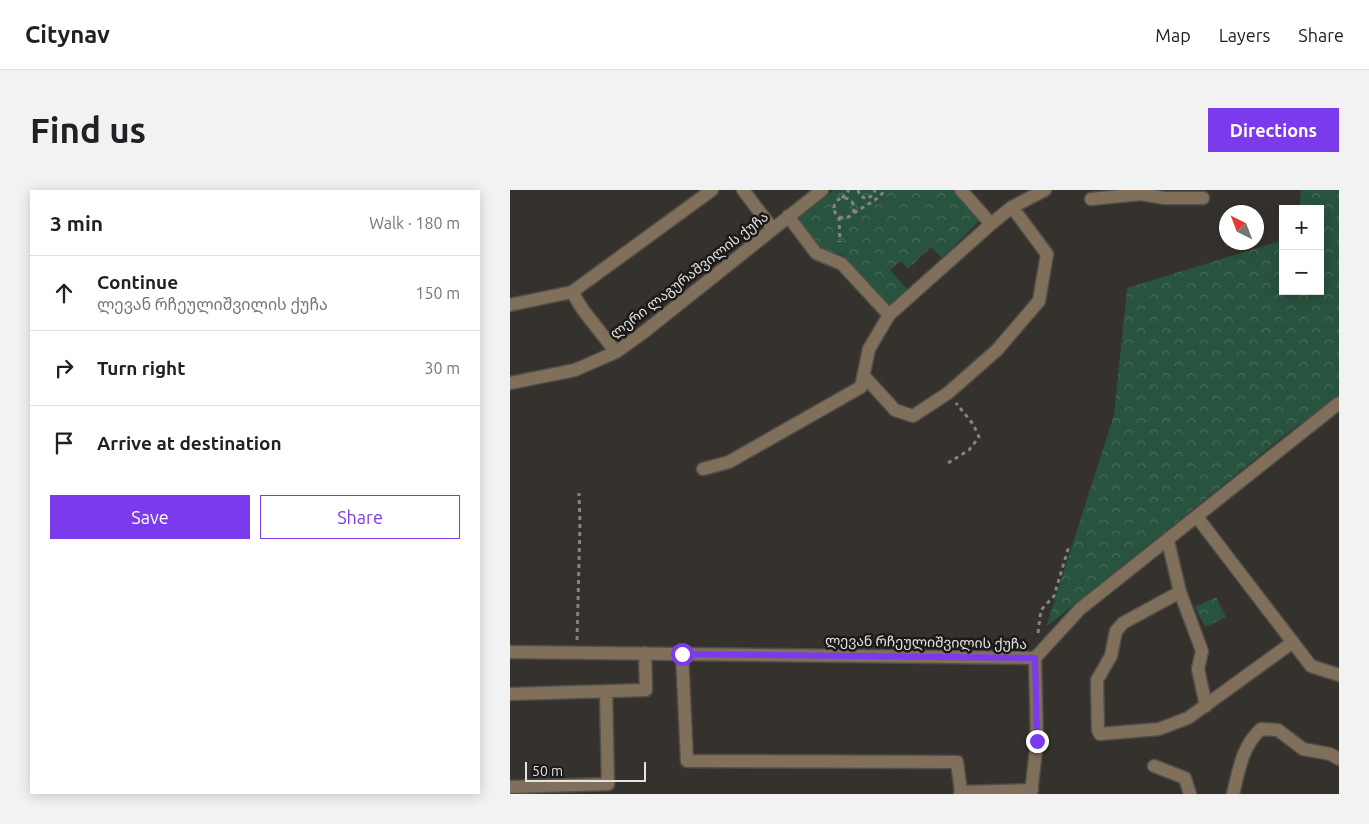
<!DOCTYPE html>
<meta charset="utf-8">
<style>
body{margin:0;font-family:Ubuntu,"Noto Sans Georgian",sans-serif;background:#f2f2f2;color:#202124}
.controls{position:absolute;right:15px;top:15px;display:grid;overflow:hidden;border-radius:0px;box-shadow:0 2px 12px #0003}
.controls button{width:45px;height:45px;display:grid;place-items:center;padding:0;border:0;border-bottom:1px solid #e0e0e0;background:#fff;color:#202124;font:25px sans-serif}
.compass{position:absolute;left:709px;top:15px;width:45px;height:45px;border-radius:50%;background:#fff;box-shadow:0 2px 12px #0003;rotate:318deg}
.scale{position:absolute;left:15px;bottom:12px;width:121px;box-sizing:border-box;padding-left:5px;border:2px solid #e5e3e0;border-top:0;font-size:14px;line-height:18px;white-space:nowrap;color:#e5e3e0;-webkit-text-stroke:4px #1b1a18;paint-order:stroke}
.stop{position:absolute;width:15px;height:15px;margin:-11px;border:4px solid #7c3aed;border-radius:50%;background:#fff}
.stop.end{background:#7c3aed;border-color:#fff;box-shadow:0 1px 5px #0008}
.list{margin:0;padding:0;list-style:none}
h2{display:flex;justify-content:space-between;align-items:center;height:65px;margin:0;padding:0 20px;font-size:21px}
h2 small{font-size:16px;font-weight:400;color:#757577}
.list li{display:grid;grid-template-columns:32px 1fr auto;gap:15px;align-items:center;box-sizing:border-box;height:75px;padding:0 20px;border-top:1px solid #e0e0e0}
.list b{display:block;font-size:19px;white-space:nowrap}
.list p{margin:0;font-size:16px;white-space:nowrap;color:#757577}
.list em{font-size:16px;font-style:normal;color:#757577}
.actions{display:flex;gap:10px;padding:15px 20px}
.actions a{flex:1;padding:11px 0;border:1px solid #7c3aed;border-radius:0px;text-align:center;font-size:18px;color:#7c3aed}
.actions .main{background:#7c3aed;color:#fff}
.icon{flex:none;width:28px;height:28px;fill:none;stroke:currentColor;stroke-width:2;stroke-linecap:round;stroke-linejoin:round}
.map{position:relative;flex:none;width:829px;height:604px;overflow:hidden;border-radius:0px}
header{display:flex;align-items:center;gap:30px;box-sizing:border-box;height:70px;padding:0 25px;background:#fff;border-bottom:1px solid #e0e0e0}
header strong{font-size:24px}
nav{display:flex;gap:28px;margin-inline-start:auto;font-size:18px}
.intro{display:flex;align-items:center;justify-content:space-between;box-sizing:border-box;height:120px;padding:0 30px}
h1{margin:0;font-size:35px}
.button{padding:12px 22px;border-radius:0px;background:#7c3aed;color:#fff;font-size:18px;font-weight:700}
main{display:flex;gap:30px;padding:0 30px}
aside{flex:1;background:#fff;border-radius:0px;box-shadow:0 2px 12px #0003}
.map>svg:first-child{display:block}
</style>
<header>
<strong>Citynav</strong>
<nav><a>Map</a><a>Layers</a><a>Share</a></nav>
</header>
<div class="intro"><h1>Find us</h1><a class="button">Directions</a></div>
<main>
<aside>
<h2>3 min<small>Walk · 180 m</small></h2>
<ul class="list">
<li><svg class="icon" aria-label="ahead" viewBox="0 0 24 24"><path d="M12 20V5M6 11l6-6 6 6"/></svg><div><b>Continue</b><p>ლევან რჩეულიშვილის ქუჩა</p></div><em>150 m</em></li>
<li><svg class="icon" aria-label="right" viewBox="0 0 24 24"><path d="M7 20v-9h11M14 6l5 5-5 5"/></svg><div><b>Turn right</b></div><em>30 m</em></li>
<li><svg class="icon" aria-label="arrive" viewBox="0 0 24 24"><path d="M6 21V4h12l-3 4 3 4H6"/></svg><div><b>Arrive at destination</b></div></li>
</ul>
<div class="actions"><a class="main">Save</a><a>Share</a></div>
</aside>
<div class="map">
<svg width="829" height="604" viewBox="0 0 829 604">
<defs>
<pattern id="forest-crowns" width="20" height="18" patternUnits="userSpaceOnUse" patternTransform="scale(1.25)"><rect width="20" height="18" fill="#28533f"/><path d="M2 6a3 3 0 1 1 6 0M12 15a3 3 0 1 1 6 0" fill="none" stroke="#476c5a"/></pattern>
</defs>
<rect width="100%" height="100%" fill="#35322d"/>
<path fill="url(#forest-crowns)" d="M324 0H446L471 29 432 68 421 57 398 79 391 71 380 80 398 100 383 116H379L333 65 312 60 289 33 288 28Z
M791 0H829V207L780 241 536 437 604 225 617 98 773 50V101H810V19H789Z
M706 407 716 427 695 437 685 417Z"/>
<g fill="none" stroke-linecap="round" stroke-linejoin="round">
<defs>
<path id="minor" d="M233 0 262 38
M451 0 481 34
M581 9 631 4 654 8H693
M278 26 306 63 332 74 379 125
M62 102 73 120 106 162
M0 115 62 102 202 0
M354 186 385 220 403 226 438 203 487 160 529 111 537 64 502 17
M0 193 65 180 106 162 134 142 312 0
M193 279 219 272 351 197 359 159 379 125 481 34 502 17 535 0
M687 327 801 476 829 485
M658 351 670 402 613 433 606 441 601 466 587 490 588 540 590 544 649 539 678 528 783 452
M670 402 692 461 688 479 696 516
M0 462 525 468 570 419 829 213
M172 464 177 571 447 572 451 602
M0 504 136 500 135 463
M644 576 675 588 680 604
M0 597 98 594 96 501
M450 604 451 602 522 600
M521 604 527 551 525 468
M723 604C729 580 732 556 751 539L768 540 793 559 820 564 829 569"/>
</defs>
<use href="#minor" stroke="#514e4a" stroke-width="15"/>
<path stroke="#868480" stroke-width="3" stroke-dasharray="4 4" stroke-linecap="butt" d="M348 0 350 6 357 9 364 4 365 0
M324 18a10 10 0 1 1 20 0a10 10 0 1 1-20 0Z
M332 8 339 0
M344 23 365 10 376 0
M329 27 330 52
M438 273 459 260 469 247 463 234 446 213
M528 443 531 420 544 406 559 356
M67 450 70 333 69 303"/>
<use href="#minor" stroke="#806f5a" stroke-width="12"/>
</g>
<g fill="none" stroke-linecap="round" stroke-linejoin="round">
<path stroke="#7c3aed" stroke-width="6" d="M172 464 525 468 527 551"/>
</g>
<g text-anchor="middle" stroke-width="5" stroke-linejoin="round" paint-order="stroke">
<g font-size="14" fill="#e5e3e0" stroke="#1b1a18">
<text transform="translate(179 85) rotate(-38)" y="5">ლერი ლაგურაშვილის ქუჩა</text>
<text transform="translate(416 452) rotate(1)" y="5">ლევან რჩეულიშვილის ქუჩა</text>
</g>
</g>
</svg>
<div class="controls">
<button>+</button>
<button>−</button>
</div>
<svg class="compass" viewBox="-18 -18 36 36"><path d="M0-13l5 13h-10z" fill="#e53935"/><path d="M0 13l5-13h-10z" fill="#757577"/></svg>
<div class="scale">50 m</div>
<div class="stop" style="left:172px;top:464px"></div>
<div class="stop end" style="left:527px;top:551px"></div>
</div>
</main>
